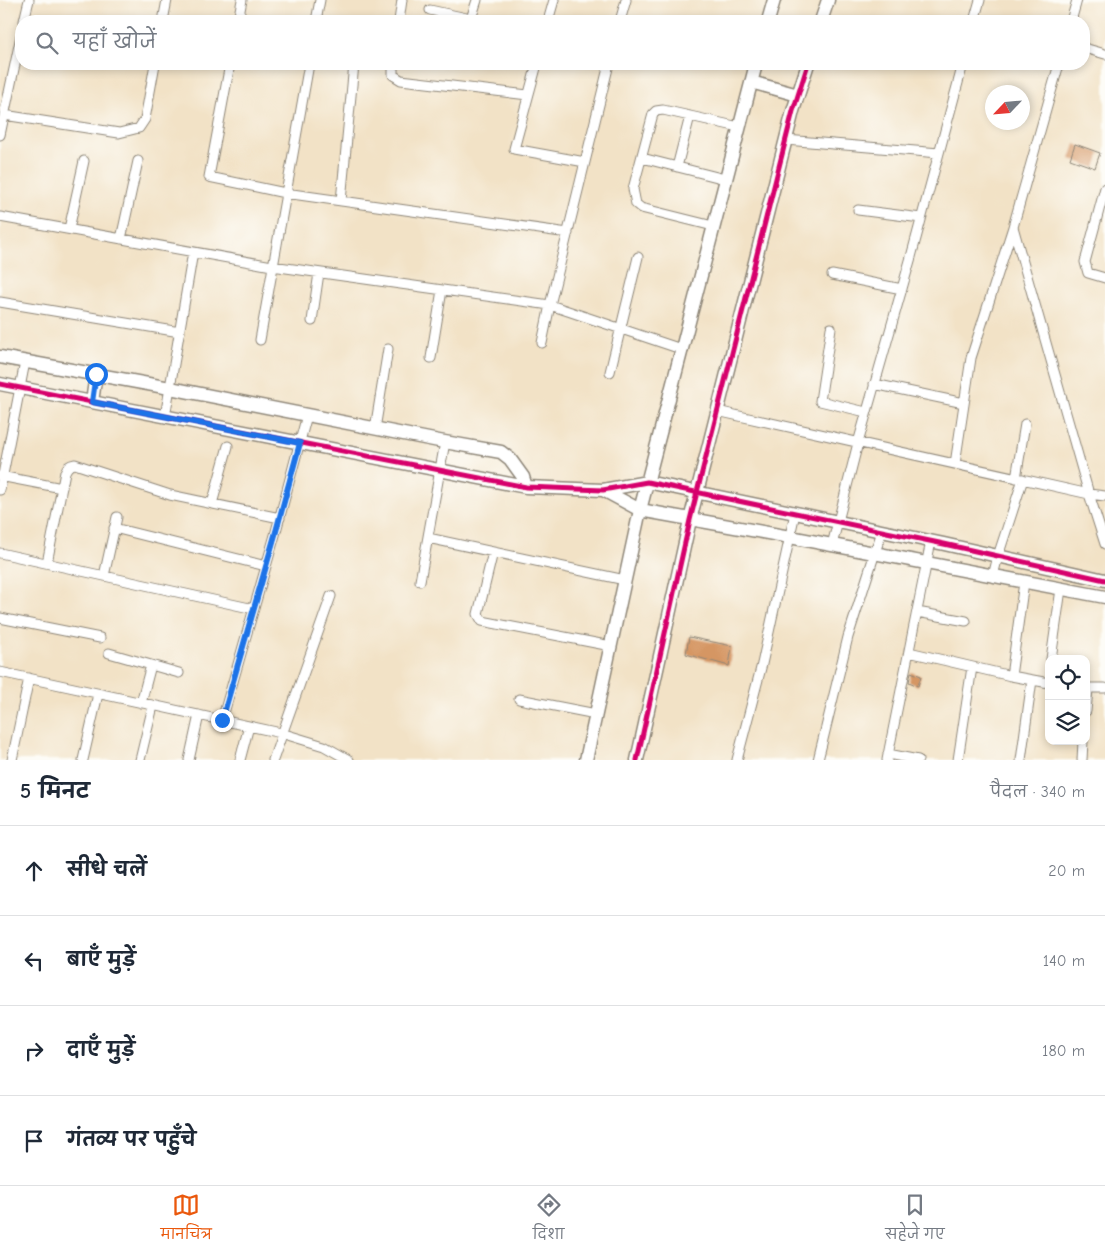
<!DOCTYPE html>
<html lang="hi">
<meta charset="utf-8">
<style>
body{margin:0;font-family:"Comic Neue","Playpen Sans Deva",sans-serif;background:#f2f2f3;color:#1f2937}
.controls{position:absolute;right:15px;bottom:15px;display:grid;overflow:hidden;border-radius:10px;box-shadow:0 2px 8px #0003}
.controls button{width:45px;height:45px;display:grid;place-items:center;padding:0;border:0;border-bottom:1px solid #e0e1e3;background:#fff;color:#1f2937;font:25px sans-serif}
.compass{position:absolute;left:985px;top:85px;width:45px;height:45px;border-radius:50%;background:#fff;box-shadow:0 2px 8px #0003;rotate:244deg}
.stop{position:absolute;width:15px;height:15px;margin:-11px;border:4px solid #1a73e8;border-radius:50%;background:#fff}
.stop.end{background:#1a73e8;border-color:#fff;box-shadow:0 1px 5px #0008}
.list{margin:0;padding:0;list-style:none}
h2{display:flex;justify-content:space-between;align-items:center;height:65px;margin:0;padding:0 20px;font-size:21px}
h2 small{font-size:16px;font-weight:400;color:#747a83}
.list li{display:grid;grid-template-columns:32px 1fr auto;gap:15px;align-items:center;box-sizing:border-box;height:90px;padding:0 20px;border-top:1px solid #e0e1e3}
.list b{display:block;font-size:19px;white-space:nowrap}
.list em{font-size:16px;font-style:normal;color:#747a83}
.icon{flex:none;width:28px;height:28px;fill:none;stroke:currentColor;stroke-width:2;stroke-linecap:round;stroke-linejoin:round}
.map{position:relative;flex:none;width:1105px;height:760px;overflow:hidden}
.search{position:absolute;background:#fff;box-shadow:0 2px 8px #0003;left:15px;right:15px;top:15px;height:55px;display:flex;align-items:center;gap:12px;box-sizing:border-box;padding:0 18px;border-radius:20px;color:#747a83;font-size:19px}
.sheet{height:425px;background:#fff}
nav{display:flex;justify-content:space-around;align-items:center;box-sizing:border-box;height:70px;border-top:1px solid #e0e1e3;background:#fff;font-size:14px;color:#747a83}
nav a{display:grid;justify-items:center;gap:2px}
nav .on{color:#ea580c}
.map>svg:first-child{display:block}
</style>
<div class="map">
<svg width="1105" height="760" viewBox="0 0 1105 760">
<rect width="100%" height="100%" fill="#fdfcf7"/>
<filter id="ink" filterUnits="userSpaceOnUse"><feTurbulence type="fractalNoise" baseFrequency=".02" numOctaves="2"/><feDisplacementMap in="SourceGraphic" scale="10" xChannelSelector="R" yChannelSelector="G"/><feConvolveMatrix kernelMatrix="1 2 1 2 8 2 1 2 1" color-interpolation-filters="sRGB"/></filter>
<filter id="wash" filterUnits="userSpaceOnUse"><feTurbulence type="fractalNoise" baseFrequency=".0096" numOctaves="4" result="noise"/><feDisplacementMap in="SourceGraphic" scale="20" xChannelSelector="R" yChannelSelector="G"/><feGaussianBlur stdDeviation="1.12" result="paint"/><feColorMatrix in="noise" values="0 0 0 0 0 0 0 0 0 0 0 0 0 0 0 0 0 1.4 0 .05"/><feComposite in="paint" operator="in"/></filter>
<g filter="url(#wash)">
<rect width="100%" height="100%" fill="#f2e2c6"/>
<g id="blocks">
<path fill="#d59663" d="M1075 144 1100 153 1095 168 1070 159Z
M689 637 732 646 729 666 686 654Z
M911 672 921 676 918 686 909 682Z"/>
</g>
</g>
<g filter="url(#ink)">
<use href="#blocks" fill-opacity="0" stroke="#8e8678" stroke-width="1"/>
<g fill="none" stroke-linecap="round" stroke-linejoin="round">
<defs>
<path id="street" d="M430 10 480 21
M471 19 477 0
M24 21 29 0
M163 21 167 0
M238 21 242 0
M316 21 320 0
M399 21 402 0
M548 21 554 0
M620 21 626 0
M974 21 980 0
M1071 21 1077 0
M1084 48 1105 54
M230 64 209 177 285 193 568 233
M393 64V75L401 80 528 95
M537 64 514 149 585 162
M1059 64 1013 227 1089 494 1105 544
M4 115 119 133 139 128 145 119 155 64
M0 135 21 36
M786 140 939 153
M642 158 725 179
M677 167 690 116
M1105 188 1085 262 1088 273 1105 278
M341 201 354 64
M858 210 921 218
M0 217 272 266 550 305 681 349
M713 226 641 208 636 204 633 189 653 114 656 111 663 110 739 127
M69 229 84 161
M121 239 138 161
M832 275 902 289
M0 302 180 332
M312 321 319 273
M831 328 820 401 866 412
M260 340 309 64
M542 343 550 305 609 64
M431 358 442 290
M610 372 638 257
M874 384 964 403
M717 411 1089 494 1105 496
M165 417 193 252
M375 429 388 349
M955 464 971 358 1013 227
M0 476 62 488
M1016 478 1025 424
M0 490 25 362
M212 504 228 446
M114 528 266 566
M428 538 625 580
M832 545 858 443 911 257 963 64
M493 552 478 614 482 621 611 646
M0 553 254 609
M47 563 65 472C67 467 69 465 75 464L170 495 280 518
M104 576 117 517
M993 576 998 556 1023 479
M420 581 445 442
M1024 582 1011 676 1049 683
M917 612 966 621
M0 618 100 638
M909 652 1011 676
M109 653 179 673
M1051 659 1061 589
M0 672 281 733 324 746 349 760
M1086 688H1105
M519 699 596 714
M141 703 151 665
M1086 711 1088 689
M222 720 275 535 307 415
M888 754 918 760
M12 760 29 678
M83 760 98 694
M140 760 153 706
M189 760 199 715
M240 760 249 726
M273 760 331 596
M737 760 762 664 795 513
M818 760 848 637 882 531
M887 760 931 541
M958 760 972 667
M1021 760 1032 680
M1082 760 1083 741"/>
<path id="secondary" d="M768 21 774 0
M821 21 828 0
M751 82 798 95
M0 357 170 388 439 441 501 452 510 459 523 477 526 487
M0 384 526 487 603 490 647 482 944 544 1105 580
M92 402 96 374
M603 490 640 510 790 537 1105 597
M586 760 640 510 756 64
M637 760 690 520 793 111 808 64"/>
</defs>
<use href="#street" stroke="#8e8678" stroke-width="11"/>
<use href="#secondary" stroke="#8e8678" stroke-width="15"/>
<use href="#street" stroke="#fff" stroke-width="9"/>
<use href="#secondary" stroke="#fff" stroke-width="12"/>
<defs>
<path id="cycleway" d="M0 384 526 487 603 490 647 482 944 544 1105 580
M637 760 690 520 793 111 808 64"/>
</defs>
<use href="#cycleway" stroke="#fdfcf7" stroke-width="8"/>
<use href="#cycleway" stroke="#d6006c" stroke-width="5"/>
</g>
</g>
<g fill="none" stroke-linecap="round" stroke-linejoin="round" filter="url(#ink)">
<path stroke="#1a73e8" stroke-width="6" d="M96 374 92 402 300 443 275 535 222 720"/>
</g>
</svg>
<div class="controls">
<button><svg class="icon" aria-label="locate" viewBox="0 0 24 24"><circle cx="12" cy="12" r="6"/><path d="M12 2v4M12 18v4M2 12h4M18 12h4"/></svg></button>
<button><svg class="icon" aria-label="layers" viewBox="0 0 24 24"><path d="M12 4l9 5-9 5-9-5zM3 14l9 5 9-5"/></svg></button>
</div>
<svg class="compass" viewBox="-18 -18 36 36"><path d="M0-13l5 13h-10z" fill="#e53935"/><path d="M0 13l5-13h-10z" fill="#747a83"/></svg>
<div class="stop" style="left:96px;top:374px"></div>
<div class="stop end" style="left:222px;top:720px"></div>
<div class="search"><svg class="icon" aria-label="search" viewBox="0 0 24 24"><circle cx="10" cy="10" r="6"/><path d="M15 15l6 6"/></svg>यहाँ खोजें</div>
</div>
<section class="sheet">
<h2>5 मिनट<small>पैदल · 340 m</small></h2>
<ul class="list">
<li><svg class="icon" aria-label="ahead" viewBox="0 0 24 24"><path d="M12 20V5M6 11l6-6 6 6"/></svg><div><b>सीधे चलें</b></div><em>20 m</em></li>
<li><svg class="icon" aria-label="left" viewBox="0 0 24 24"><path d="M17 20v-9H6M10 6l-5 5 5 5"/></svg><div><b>बाएँ मुड़ें</b></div><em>140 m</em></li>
<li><svg class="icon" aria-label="right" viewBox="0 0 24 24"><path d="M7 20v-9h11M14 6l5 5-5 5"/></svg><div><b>दाएँ मुड़ें</b></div><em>180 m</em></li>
<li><svg class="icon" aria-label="arrive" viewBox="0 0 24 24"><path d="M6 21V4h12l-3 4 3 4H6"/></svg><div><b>गंतव्य पर पहुँचे</b></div></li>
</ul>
</section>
<nav>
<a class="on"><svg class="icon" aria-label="map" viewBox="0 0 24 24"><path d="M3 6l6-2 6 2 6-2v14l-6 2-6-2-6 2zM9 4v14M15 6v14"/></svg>मानचित्र</a>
<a><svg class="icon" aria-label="directions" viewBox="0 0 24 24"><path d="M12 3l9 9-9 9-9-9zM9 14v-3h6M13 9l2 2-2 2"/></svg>दिशा</a>
<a><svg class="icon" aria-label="saved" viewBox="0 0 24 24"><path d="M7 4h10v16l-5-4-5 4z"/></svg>सहेजे गए</a>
</nav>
